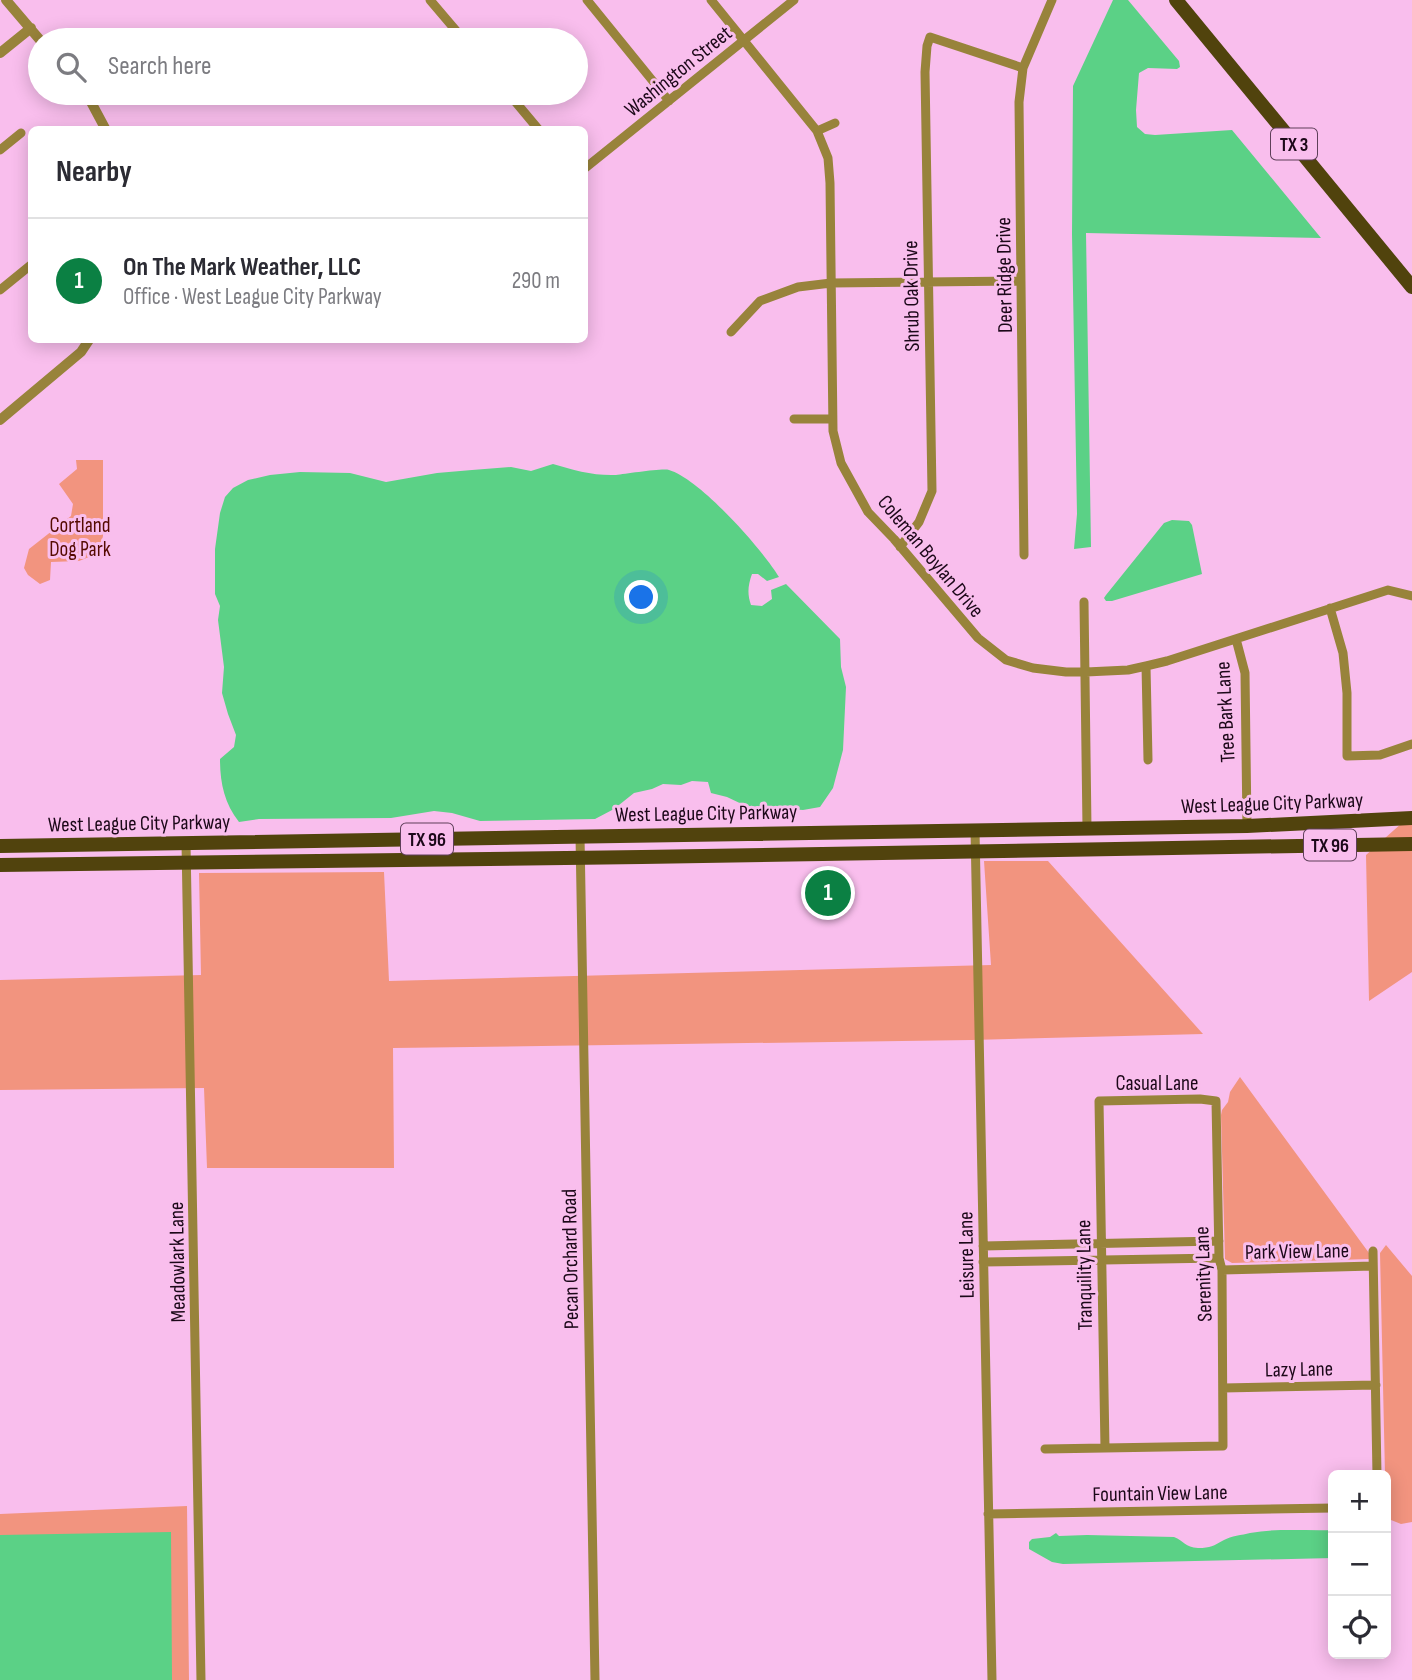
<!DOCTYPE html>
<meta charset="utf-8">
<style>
body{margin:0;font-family:"Sofia Sans Condensed",sans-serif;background:#f7f7f7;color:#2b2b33}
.controls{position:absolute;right:21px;bottom:21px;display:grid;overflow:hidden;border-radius:10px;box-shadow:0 4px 18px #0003}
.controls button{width:63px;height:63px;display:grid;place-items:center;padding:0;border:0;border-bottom:2px solid #e1e1e2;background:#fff;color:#2b2b33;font:35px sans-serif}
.you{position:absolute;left:642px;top:598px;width:24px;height:24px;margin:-18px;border:5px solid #fff;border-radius:50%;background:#1a73e8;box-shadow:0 0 0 10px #1a73e833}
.badge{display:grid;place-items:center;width:46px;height:46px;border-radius:50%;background:#0b8043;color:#fff;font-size:23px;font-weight:700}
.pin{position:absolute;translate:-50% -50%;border:4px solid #fff;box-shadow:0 2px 7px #0006}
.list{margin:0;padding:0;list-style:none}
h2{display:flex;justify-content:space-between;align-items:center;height:91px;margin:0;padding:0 28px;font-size:30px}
h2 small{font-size:23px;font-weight:400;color:#7c7c81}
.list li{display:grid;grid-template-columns:46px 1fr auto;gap:21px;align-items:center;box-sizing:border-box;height:126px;padding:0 28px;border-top:2px solid #e1e1e2}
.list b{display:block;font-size:26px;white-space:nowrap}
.list p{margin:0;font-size:23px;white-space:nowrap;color:#7c7c81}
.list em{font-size:23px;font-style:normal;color:#7c7c81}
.icon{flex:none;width:38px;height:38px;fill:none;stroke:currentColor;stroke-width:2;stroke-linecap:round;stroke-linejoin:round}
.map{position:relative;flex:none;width:1412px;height:1680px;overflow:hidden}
.search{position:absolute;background:#fff;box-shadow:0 4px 18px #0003;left:28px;top:28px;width:560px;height:77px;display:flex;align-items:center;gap:18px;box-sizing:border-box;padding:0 24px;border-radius:38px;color:#7c7c81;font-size:26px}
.panel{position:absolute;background:#fff;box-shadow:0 4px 18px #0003;left:28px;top:126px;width:560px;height:217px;border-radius:10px}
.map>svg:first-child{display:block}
</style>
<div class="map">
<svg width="1412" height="1680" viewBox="0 0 1412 1680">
<rect width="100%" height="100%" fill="#f9beed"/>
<path fill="#f2947f" d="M76 460H103V536L99 553 79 561 51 562 50 580 40 584 28 575 24 568 29 549 71 516 73 504 59 484 77 469Z
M1412 814V972L1369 1001 1366 855Z
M984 861H1048L1203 1034 972 1040 393 1048 394 1168H207L204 1088 0 1090V980L201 975 199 873 384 872 389 981 991 965Z
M1240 1077 1369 1253V1259L1232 1263 1225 1259 1221 1115 1222 1110 1228 1102 1230 1092Z
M1386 1245 1412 1276V1522L1401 1524 1386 1518 1380 1253Z
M187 1506 189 1680H0V1514Z"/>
<path fill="#5bd186" d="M1113 0H1128L1179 61 1180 67 1177 69 1148 68 1139 73 1136 110 1137 127 1145 134 1155 135 1232 130 1321 238 1086 233 1091 547 1074 549 1077 514 1072 234 1073 86Z
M553 464C573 470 594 476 616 475 626 474 662 468 669 470 700 479 762 549 779 577L767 581 758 574H752C748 585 747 594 751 605L762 606 772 599 771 590 786 584 840 639 841 667 846 687 843 750 833 788 820 807 803 810 746 806 727 797 711 793 708 782 692 781 681 785 663 784 652 789 634 793 614 809 595 819 480 821 452 813 434 811 391 818 259 819 239 822C224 803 220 782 220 759L234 747 236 735 228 714 222 693 224 667 218 620 220 606 215 594V549L220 513 225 497 233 488 248 480 270 475 300 472 350 473 386 482 437 473 472 470 511 467 531 471Z
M1172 520 1189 521 1192 525 1202 574 1112 601H1106L1104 598 1106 595 1164 523Z
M1333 1530V1558L1063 1564 1052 1562 1029 1549V1542L1032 1539 1050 1537 1056 1533 1059 1536 1087 1535 1174 1537C1184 1541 1185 1547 1198 1548 1211 1548 1213 1546 1224 1540 1231 1536 1242 1535 1250 1533 1277 1528 1306 1531 1333 1530Z
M171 1532 172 1680H0V1535Z"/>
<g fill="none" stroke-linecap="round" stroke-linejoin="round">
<path stroke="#98833b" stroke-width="9" d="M430 0 464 40
M587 0 669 101
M711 0 817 131 828 158 830 183 833 431 841 463 868 512 894 539 978 638 1006 660 1033 668 1066 672H1086L1128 670 1146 666 1167 661 1388 590 1412 596
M508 93 539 130
M817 131 835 123
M0 150 21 133
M584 169 794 0
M0 290 32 264
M731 332 760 301 798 287 831 283 1021 281
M794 419H832
M900 547 919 522 932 491 925 72 927 46 930 37 1023 68
M1024 555 1019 102 1023 68 1052 0
M1084 602 1087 828
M1330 608 1343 653 1347 693V756L1380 755 1412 744
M1236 639 1245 673 1247 826
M1146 666 1148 760
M975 830 992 1680
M580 836 595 1680
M186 843 201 1680
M983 1246 1219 1241
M1373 1251 1377 1475
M983 1262 1219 1258
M1222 1270 1373 1266
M1223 1388 1376 1385
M1045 1449 1223 1446 1222 1270 1219 1258 1216 1101 1200 1099 1099 1101 1105 1448
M988 1514 1333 1508"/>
<path stroke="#98833b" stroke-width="10" d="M6 0 40 40
M0 53 31 28
M84 93 91 102 106 130
M0 420 81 352 89 340"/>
<path stroke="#51430d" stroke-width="14" d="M1176 0 1412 287
M0 846 1247 826 1412 818
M0 865 642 857 1412 844"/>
</g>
<g text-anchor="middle" stroke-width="6" stroke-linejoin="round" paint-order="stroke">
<g fill="#f9beed" stroke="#5e3f59" stroke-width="2">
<rect x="1271" y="128.5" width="46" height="31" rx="5"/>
<rect x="401" y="823.5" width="52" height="31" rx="5"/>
<rect x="1304" y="829.5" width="52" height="31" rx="5"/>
</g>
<g font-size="19" font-weight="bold" fill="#1c0819">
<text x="1294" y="151">TX 3</text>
<text x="427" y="846">TX 96</text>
<text x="1330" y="852">TX 96</text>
</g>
<g font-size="21" fill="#1c0819" stroke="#f9beed">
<text transform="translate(678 71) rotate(-39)" y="7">Washington Street</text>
<text transform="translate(1004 275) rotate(-91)" y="7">Deer Ridge Drive</text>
<text transform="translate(911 296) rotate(-91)" y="7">Shrub Oak Drive</text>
<text transform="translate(931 556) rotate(50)" y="7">Coleman Boylan Drive</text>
<text transform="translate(1225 712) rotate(-93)" y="7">Tree Bark Lane</text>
<text transform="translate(1272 803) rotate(-2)" y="7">West League City Parkway</text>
<text transform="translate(706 813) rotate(-1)" y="7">West League City Parkway</text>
<text transform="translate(139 823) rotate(-1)" y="7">West League City Parkway</text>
<text x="1157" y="1090">Casual Lane</text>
<text transform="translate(1297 1251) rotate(-1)" y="7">Park View Lane</text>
<text transform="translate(966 1255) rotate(-91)" y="7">Leisure Lane</text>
<text transform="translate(570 1259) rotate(-91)" y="7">Pecan Orchard Road</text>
<text transform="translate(177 1262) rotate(-91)" y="7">Meadowlark Lane</text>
<text transform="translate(1203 1274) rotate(-92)" y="7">Serenity Lane</text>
<text transform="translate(1084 1275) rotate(-91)" y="7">Tranquility Lane</text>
<text transform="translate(1299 1369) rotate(-1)" y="7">Lazy Lane</text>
<text transform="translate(1160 1493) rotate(-1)" y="7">Fountain View Lane</text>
</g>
<g font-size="21" fill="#550a00" stroke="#f9beed">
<text x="80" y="532">Cortland<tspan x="80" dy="24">Dog Park</tspan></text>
</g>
</g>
</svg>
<div class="controls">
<button>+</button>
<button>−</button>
<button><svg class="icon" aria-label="locate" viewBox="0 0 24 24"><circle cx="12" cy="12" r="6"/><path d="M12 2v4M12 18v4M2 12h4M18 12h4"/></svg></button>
</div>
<div class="you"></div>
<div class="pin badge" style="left:828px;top:893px">1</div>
<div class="search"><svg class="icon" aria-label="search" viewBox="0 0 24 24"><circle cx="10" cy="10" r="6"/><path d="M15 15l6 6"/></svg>Search here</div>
<section class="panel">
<h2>Nearby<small></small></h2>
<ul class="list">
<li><span class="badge">1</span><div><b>On The Mark Weather, LLC</b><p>Office · West League City Parkway</p></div><em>290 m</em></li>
</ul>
</section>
</div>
